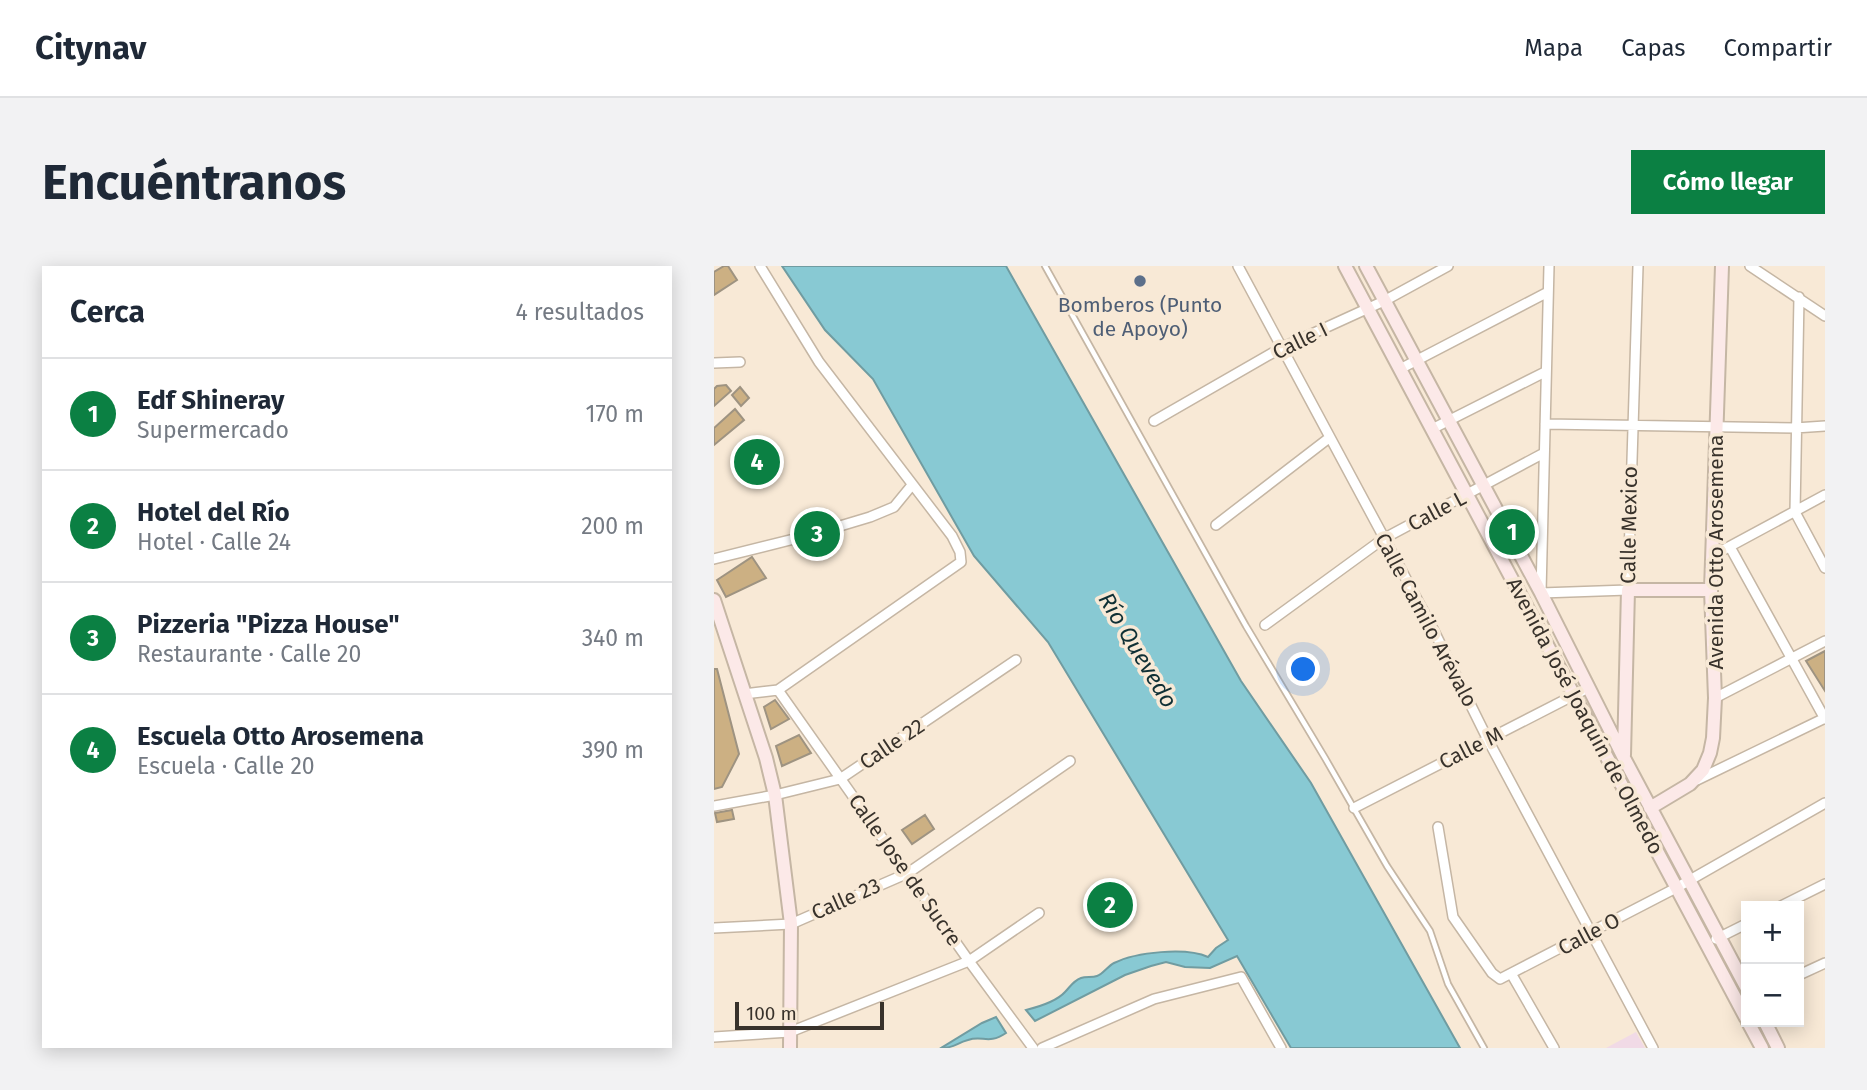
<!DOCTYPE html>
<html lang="es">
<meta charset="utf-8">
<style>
body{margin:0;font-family:"Fira Sans",sans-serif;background:#f2f2f3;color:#1f2937}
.controls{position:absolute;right:21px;bottom:21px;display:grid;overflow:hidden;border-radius:0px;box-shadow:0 4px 18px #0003}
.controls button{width:63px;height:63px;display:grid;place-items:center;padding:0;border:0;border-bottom:2px solid #e0e1e3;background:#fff;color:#1f2937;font:35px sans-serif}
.scale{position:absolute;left:21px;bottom:18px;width:149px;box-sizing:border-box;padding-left:7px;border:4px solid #38322b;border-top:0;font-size:19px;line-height:24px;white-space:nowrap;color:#38322b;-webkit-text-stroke:5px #f8e9d6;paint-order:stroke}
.you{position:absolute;left:590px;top:404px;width:24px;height:24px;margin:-18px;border:5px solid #fff;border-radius:50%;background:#1a73e8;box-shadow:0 0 0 10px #1a73e833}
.badge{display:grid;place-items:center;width:46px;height:46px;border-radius:50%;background:#0b8043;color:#fff;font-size:23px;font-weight:700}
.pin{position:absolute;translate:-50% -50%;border:4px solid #fff;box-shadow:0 2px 7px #0006}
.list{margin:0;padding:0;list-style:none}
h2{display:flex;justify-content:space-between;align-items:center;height:91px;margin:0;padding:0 28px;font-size:30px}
h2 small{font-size:23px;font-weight:400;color:#747a83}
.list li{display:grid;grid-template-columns:46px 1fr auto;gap:21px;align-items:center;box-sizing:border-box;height:112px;padding:0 28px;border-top:2px solid #e0e1e3}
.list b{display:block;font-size:26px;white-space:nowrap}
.list p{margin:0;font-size:23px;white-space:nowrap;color:#747a83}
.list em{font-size:23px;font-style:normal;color:#747a83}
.map{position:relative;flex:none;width:1111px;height:782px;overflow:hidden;border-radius:0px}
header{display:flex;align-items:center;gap:42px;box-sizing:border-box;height:98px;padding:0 35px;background:#fff;border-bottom:2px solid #e0e1e3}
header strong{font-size:33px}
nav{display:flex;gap:38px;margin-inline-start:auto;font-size:24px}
.intro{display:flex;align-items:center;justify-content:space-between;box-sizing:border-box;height:168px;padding:0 42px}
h1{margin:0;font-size:49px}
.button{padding:18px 32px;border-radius:0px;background:#0b8043;color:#fff;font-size:24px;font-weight:700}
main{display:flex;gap:42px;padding:0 42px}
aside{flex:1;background:#fff;border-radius:0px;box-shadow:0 4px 18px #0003}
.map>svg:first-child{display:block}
</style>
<header>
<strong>Citynav</strong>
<nav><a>Mapa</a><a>Capas</a><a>Compartir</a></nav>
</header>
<div class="intro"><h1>Encuéntranos</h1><a class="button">Cómo llegar</a></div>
<main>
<aside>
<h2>Cerca<small>4 resultados</small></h2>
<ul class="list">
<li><span class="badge">1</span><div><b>Edf Shineray</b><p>Supermercado</p></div><em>170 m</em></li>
<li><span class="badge">2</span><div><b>Hotel del Río</b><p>Hotel · Calle 24</p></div><em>200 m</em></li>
<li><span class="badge">3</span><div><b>Pizzeria &quot;Pizza House&quot;</b><p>Restaurante · Calle 20</p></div><em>340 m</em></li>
<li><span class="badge">4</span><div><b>Escuela Otto Arosemena</b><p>Escuela · Calle 20</p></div><em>390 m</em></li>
</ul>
</aside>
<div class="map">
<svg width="1111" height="782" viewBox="0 0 1111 782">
<rect width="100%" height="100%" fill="#f8e9d6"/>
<path fill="#f1dae6" d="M922 766 931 782H892Z"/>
<path fill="#88c9d3" stroke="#709ca1" stroke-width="2" d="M68 0H292L527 415 597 517 746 782H577L523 690 496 702 471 701 452 696 437 700 411 709 321 755 312 744C324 741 342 736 351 726 356 721 359 715 367 712 372 710 378 712 383 710 389 708 394 700 400 697 422 686 472 681 494 691L502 682 514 674 334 376 260 290 159 113 111 64Z
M282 751 292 767C274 779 269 769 254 774 242 777 241 782 227 782L268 757Z"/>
<path fill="#ccb083" stroke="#9e9381" stroke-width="2" d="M10 0H14L23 14 0 29V6Z
M12 119 17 125 0 140V123L3 120Z
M26 121 35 132 27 140 18 129Z
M21 143 30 154 0 179V162Z
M38 291 52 312 12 331 3 314Z
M1111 385V425L1092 395Z
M0 403H3L25 488 8 521 0 523Z
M61 434 75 453 57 463 50 441Z
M85 469 97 487 68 500 62 480Z
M18 544 20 553 3 556 1 547Z
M211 549 220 563 198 578 188 564Z"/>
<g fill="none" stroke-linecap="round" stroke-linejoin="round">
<defs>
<path id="service" d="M331 0 532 360 611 492 673 600 716 665 734 718 770 782"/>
<path id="minor" d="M524 0 719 363 774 474 939 782
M835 0 827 327 914 324 924 0
M1036 0 1111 50
M1085 31 1081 246 1111 302
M0 97 26 96
M686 103 834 26
M440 155 567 82 670 35 734 0
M831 158 1081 162 1111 160
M718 163 831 106
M502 259 615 172
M1016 281 1111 453
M998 290 1111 229
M0 293 96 269 156 251 180 241 198 219
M551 359 669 273 830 187
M64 424 255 695 319 782
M30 428 64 424 247 296 246 286 238 270 105 96 46 0
M1001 432 1111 375
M983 514 1111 452
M0 540 61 529 126 513 302 394
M640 542 874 422
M724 561 739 651 778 707 786 713 962 622 1111 537
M1067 640 1111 618
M0 662 77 658 194 607 356 495
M1002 673 1032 658
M798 709 840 782
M1085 709 1111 697
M0 771 76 766 255 695 325 647
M328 782 440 733 527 711 567 782"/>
<path id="secondary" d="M631 0 1032 752
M652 0 827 327 910 492 1032 721
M0 334 52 492 61 529 77 658 76 782
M910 489 914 324H997
M936 542 976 518 989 504 996 487 999 472 1001 432 997 324 1008 0
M1034 756 1048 782
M1051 756 1064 782"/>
</defs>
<use href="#service" stroke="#c5b6a4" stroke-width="8"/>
<use href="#minor" stroke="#c5b6a4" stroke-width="12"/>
<use href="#secondary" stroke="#c5b6a4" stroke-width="16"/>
<use href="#service" stroke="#fff" stroke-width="4.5"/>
<use href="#minor" stroke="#fff" stroke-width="9"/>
<use href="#secondary" stroke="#fce9e8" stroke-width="12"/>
</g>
<circle fill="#5c6f8a" stroke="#f8e9d6" stroke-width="2.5" cx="426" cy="15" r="7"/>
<g text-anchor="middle" stroke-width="7" stroke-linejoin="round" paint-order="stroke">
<g font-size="21" fill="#4e5e75" stroke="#f8e9d6">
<text x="426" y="46">Bomberos (Punto<tspan x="426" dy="24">de Apoyo)</tspan></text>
</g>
<g font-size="21" fill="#38322b" stroke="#f8e9d6">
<text transform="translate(586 75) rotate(-26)" y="7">Calle I</text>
<text transform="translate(723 245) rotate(-28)" y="7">Calle L</text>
<text transform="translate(915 259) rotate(-89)" y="7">Calle Mexico</text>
<text transform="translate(1002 286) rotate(-90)" y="7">Avenida Otto Arosemena</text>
<text transform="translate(712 354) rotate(62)" y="7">Calle Camilo Arévalo</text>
<text transform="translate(871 450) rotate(62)" y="7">Avenida José Joaquín de Olmedo</text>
<text transform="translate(178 478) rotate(-34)" y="7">Calle 22</text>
<text transform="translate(757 482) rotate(-27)" y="7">Calle M</text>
<text transform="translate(191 604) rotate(55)" y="7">Calle Jose de Sucre</text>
<text transform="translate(132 633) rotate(-24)" y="7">Calle 23</text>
<text transform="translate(875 668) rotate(-28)" y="7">Calle O</text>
</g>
<g font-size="23" font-style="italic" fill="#0f3035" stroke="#f8e9d6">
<text transform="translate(424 384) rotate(59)" y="8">Río Quevedo</text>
</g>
</g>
</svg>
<div class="controls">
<button>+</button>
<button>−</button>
</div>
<div class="scale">100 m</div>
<div class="you"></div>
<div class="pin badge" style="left:798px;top:266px">1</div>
<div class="pin badge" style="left:396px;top:639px">2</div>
<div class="pin badge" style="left:103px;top:268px">3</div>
<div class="pin badge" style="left:43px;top:196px">4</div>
</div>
</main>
